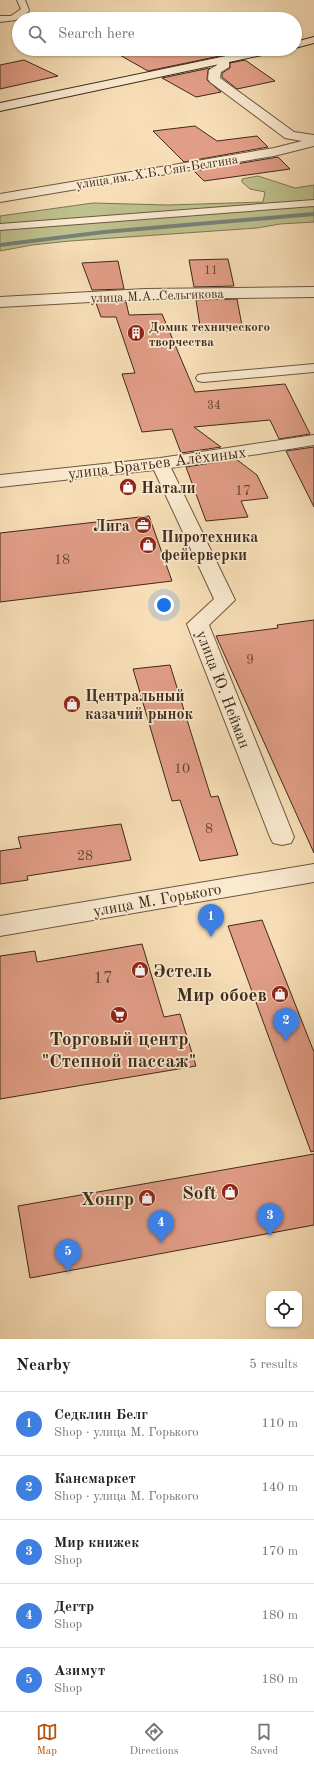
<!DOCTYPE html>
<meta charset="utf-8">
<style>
body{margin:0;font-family:"Old Standard TT",serif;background:#f6f6f6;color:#222}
.controls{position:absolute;right:12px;bottom:12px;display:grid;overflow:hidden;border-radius:8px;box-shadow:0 1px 3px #0004}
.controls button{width:36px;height:36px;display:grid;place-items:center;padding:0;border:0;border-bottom:1px solid #e0e0e0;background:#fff;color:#222;font:20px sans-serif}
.you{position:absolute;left:164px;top:605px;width:14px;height:14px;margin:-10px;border:3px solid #fff;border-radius:50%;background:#1a73e8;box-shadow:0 0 0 6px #1a73e833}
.badge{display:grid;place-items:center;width:26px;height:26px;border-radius:50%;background:#b45309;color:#fff;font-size:13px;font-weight:700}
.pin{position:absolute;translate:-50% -33px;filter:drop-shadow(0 1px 2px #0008)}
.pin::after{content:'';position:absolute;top:21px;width:14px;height:12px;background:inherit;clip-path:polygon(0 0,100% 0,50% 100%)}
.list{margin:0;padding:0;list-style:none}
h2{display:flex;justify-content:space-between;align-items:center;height:52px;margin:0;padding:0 16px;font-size:17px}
h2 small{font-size:13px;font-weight:400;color:#767676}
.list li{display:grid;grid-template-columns:26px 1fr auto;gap:12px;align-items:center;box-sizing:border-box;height:64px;padding:0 16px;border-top:1px solid #e0e0e0}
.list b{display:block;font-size:15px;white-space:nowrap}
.list p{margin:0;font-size:13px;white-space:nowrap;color:#767676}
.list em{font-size:13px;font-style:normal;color:#767676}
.icon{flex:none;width:22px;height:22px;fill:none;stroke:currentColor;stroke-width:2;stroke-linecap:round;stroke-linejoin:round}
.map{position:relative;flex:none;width:314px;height:1339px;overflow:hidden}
.search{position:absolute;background:#fff;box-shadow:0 1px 3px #0004;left:12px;right:12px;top:12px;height:44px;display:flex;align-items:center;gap:10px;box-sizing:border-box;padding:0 14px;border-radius:22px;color:#767676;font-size:15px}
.sheet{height:372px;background:#fff}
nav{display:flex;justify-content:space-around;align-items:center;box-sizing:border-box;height:56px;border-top:1px solid #e0e0e0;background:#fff;font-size:11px;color:#767676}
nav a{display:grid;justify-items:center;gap:2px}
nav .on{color:#b45309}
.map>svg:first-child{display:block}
</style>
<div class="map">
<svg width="314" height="1339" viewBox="0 0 314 1339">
<rect width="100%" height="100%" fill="#f7deb6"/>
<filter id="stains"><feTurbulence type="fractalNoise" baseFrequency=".005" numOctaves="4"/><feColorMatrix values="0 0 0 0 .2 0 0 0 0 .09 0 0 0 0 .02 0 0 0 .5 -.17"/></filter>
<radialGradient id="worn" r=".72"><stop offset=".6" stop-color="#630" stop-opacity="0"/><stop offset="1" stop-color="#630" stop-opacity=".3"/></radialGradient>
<path fill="#bec18d" stroke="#7e7654" d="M258 176 295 188 314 185V222L280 224 257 228 70 241 32 245 0 251V216L93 203 168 205 263 202 265 192 250 189 242 182V179Z"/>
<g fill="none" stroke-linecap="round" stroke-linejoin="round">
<path fill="#788178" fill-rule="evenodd" d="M314 212V216L104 234 0 247V243L104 230Z"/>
</g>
<path fill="#e19d86" stroke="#3e2a1c" d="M109 49H229L234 53 148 71Z
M24 60 58 76 0 89V65Z
M245 60 275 81 237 89 222 77V73L230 68V63Z
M210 68 208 70 207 80 221 92 196 97 162 78Z
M195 126 217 141 257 136 268 147 184 162 153 131Z
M278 157 290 169 204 181 194 171Z
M228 259 234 286 194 287 189 260Z
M118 261 124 289 92 290 82 263Z
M237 299 243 331 201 332 196 300Z
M126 302 129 315 162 314 195 392 285 384 310 434 279 439 270 420 194 427 221 447 181 453 172 429 142 432 122 374 135 373 116 317H101L96 303Z
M314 447V507L286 451Z
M236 459 257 475 268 498 241 501 248 517 206 521 186 467Z
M149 516 172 581 0 602V533Z
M314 620V853L216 636 278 628 277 625Z
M170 665 211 797 218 796 238 855 200 861 180 800 172 801 133 669Z
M121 824 131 860 27 876 28 880 0 884V851L21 848 18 837Z
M262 920 314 1052V1151L311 1152 228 926Z
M142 944 164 1017 180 1014 196 1066 0 1099V956L35 951 37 962Z
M314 1154V1225L30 1278 18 1206Z"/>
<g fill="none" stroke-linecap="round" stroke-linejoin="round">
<defs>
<path id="lane" d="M17 0H25L29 10 28 12 16 20 0 22V16H11L21 9Z
M314 200V206L0 230V224Z
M314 364V372L203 382 198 381 196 378 198 375 203 374Z"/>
<path id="street" d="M223 58 229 61V67L221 72 220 78 294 132 314 135V146L274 156 0 202V194L274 148 302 141 285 138 210 82 208 79 209 70 217 65 219 59Z
M314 287V297L145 299 0 307V297L145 289Z
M314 435V445L171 468 235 600 209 625 294 837 291 843 282 845 273 843 270 837 187 624 214 599 154 470 0 487V475L160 458Z
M314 864V882L0 936V916Z"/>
<path id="secondary" d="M314 37V43L295 48V42Z
M260 49H282L276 52 0 111V103Z"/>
</defs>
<use href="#lane" stroke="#6c5742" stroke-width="2"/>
<use href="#street" stroke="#6c5742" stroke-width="2"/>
<use href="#secondary" stroke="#3e2a1c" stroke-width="2"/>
<use href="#lane" fill="#faead0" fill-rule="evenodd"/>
<use href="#street" fill="#faead0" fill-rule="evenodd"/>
<use href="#secondary" fill="#faead0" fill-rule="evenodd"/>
</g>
<defs>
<symbol id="building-disc" viewBox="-11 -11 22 22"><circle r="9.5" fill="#8f2418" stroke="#faead0"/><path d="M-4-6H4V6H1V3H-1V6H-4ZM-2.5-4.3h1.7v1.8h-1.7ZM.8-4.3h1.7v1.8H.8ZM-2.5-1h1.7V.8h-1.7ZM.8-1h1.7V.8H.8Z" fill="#fff"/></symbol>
<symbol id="shop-disc" viewBox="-11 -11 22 22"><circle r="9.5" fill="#8f2418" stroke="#faead0"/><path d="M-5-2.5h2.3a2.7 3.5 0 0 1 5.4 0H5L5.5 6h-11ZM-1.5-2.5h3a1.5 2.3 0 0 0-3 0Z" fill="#fff"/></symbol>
<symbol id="office-disc" viewBox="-11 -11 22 22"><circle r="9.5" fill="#8f2418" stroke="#faead0"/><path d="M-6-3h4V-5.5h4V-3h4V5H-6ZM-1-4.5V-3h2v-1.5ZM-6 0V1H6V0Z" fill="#fff"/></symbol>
<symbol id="supermarket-disc" viewBox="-11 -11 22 22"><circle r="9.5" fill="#8f2418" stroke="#faead0"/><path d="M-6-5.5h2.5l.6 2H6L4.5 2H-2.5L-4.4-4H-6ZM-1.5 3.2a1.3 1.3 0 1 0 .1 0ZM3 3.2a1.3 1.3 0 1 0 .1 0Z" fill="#fff"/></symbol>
</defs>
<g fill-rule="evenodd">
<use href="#building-disc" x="126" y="323" width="20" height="20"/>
<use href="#shop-disc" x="118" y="477" width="20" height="20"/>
<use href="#office-disc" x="133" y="515" width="20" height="20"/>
<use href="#shop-disc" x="138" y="535" width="20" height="20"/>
<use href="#shop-disc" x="62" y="694" width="20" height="20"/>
<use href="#shop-disc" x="130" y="960" width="20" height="20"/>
<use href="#shop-disc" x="270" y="984" width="20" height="20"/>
<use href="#supermarket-disc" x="109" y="1005" width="20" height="20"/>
<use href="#shop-disc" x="220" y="1182" width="20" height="20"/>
<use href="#shop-disc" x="137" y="1188" width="20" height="20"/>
</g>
<g text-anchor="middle" stroke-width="3.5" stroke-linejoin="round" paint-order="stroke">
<g font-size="12" fill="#674736">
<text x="211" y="274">11</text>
<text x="214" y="409">34</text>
</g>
<g font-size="13" fill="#3e2a1c" stroke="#faead0">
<text transform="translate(157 171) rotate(-9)" y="5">улица им. Х.Б. Сян-Белгина</text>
<text transform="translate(157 295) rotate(-2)" y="5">улица М.А. Сельгикова</text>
</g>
<g font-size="13" font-weight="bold" fill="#3e2a1c" stroke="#faead0" text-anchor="start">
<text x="149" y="331">Домик технического<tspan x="149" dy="15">творчества</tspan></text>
</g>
<g font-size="14" fill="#674736">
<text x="243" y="495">17</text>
<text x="62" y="564">18</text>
<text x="250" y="664">9</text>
<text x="182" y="773">10</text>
<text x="209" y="833">8</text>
<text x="85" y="860">28</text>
</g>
<g font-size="16" fill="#3e2a1c" stroke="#faead0">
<text transform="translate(157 462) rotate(-7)" y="6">улица Братьев Алёхиных</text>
<text transform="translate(224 689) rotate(69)" y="6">улица Ю. Нейман</text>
<text transform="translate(157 899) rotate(-10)" y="6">улица М. Горького</text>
</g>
<g font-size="16" font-weight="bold" fill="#3e2a1c" stroke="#faead0" text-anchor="start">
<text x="141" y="493">Натали</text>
<text x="130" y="531" text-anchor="end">Лига</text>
<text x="161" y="542">Пиротехника<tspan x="161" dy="18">фейерверки</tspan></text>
<text x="85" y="701">Центральный<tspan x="85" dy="18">казачий рынок</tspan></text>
</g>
<g font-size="17" fill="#674736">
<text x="103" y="983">17</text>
</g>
<g font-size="19" font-weight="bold" fill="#3e2a1c" stroke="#faead0" text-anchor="end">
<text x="153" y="977" text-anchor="start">Эстель</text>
<text x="267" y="1001">Мир обоев</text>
<text x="119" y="1045" text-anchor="middle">Торговый центр<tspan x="119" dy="22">"Степной пассаж"</tspan></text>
<text x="217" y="1199">Soft</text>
<text x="134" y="1205">Хонгр</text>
</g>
</g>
<rect width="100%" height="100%" filter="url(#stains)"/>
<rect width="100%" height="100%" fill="url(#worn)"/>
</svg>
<div class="controls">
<button><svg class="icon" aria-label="locate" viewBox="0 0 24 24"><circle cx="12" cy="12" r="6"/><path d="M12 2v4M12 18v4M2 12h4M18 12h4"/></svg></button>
</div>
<div class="you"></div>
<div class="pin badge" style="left:211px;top:937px;background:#3f7fe0">1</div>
<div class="pin badge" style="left:286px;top:1041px;background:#3f7fe0">2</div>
<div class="pin badge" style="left:270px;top:1236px;background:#3f7fe0">3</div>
<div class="pin badge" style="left:161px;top:1243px;background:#3f7fe0">4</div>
<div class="pin badge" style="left:68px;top:1272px;background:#3f7fe0">5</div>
<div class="search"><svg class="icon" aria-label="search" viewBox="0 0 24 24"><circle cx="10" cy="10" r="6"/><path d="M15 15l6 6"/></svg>Search here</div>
</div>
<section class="sheet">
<h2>Nearby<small>5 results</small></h2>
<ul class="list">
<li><span class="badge" style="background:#3f7fe0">1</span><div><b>Седклин Белг</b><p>Shop · улица М. Горького</p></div><em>110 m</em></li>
<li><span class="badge" style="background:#3f7fe0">2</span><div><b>Кансмаркет</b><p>Shop · улица М. Горького</p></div><em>140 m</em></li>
<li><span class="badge" style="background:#3f7fe0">3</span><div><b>Мир книжек</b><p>Shop</p></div><em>170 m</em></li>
<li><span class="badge" style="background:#3f7fe0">4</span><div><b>Дегтр</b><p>Shop</p></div><em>180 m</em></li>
<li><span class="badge" style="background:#3f7fe0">5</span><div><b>Азимут</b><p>Shop</p></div><em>180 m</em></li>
</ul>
</section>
<nav>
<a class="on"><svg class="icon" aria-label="map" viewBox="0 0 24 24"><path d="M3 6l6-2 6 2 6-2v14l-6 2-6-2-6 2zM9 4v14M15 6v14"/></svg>Map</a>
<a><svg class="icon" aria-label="directions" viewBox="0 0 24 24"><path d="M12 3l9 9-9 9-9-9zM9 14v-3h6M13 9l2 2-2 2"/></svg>Directions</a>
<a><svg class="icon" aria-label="saved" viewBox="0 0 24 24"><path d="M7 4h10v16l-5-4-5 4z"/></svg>Saved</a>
</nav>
